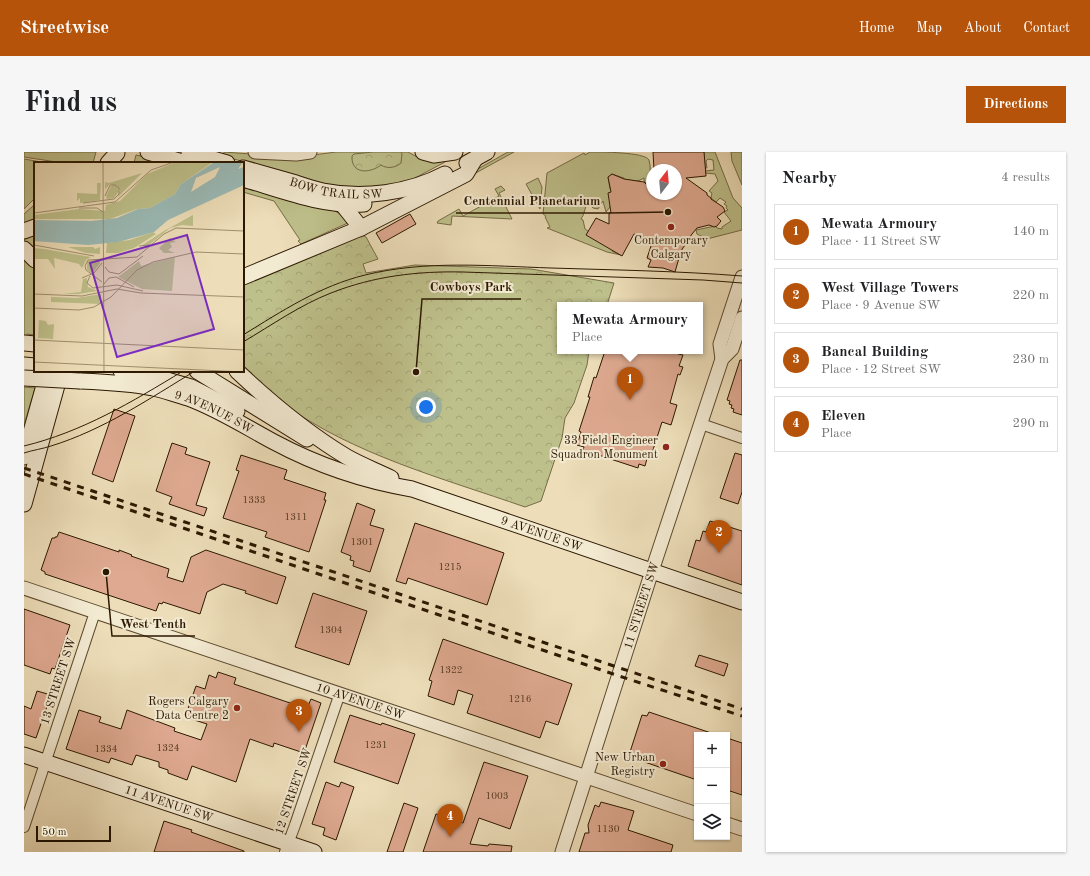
<!DOCTYPE html>
<meta charset="utf-8">
<style>
body{margin:0;font-family:"Old Standard TT",serif;background:#f6f6f6;color:#202124}
.controls{position:absolute;right:12px;bottom:12px;display:grid;overflow:hidden;border-radius:0px;box-shadow:0 1px 3px #0004}
.controls button{width:36px;height:36px;display:grid;place-items:center;padding:0;border:0;border-bottom:1px solid #e0e0e0;background:#fff;color:#202124;font:20px sans-serif}
.compass{position:absolute;left:622px;top:12px;width:36px;height:36px;border-radius:50%;background:#fff;box-shadow:0 1px 3px #0004;rotate:16deg}
.scale{position:absolute;left:12px;bottom:10px;width:75px;box-sizing:border-box;padding-left:4px;border:2px solid #2c1800;border-top:0;font-size:11px;line-height:14px;white-space:nowrap;color:#2c1800;-webkit-text-stroke:3px #f3ead2;paint-order:stroke}
.you{position:absolute;left:402px;top:255px;width:14px;height:14px;margin:-10px;border:3px solid #fff;border-radius:50%;background:#1a73e8;box-shadow:0 0 0 6px #1a73e833}
.badge{display:grid;place-items:center;width:26px;height:26px;border-radius:50%;background:#b45309;color:#fff;font-size:13px;font-weight:700}
.pin{position:absolute;translate:-50% -33px;filter:drop-shadow(0 1px 2px #0008)}
.pin::after{content:'';position:absolute;top:21px;width:14px;height:12px;background:inherit;clip-path:polygon(0 0,100% 0,50% 100%)}
.popup{position:absolute;left:533px;top:150px;width:146px;height:52px;box-sizing:border-box;display:grid;place-content:center;border-radius:0px;background:#fff;filter:drop-shadow(0 1px 3px #0005);font-size:13px;white-space:nowrap;color:#757577}
.popup b{font-size:15px;color:#202124}
.popup::after{content:'';position:absolute;left:50%;top:100%;margin-left:-8px;border:8px solid transparent;border-top-color:#fff}
.list{margin:0;padding:0;list-style:none}
h2{display:flex;justify-content:space-between;align-items:center;height:52px;margin:0;padding:0 16px;font-size:17px}
h2 small{font-size:13px;font-weight:400;color:#757577}
.list li{display:grid;grid-template-columns:26px 1fr auto;gap:12px;align-items:center;box-sizing:border-box;height:56px;margin:0 8px 8px;padding:0 8px;border:1px solid #e0e0e0;border-radius:0px}
.list b{display:block;font-size:15px;white-space:nowrap}
.list p{margin:0;font-size:13px;white-space:nowrap;color:#757577}
.list em{font-size:13px;font-style:normal;color:#757577}
.icon{flex:none;width:22px;height:22px;fill:none;stroke:currentColor;stroke-width:2;stroke-linecap:round;stroke-linejoin:round}
.map{position:relative;flex:none;width:718px;height:700px;overflow:hidden;border-radius:0px}
header{display:flex;align-items:center;gap:24px;box-sizing:border-box;height:56px;padding:0 20px;background:#b45309;color:#fff}
header strong{font-size:19px}
nav{display:flex;gap:22px;margin-inline-start:auto;font-size:14px}
.intro{display:flex;align-items:center;justify-content:space-between;box-sizing:border-box;height:96px;padding:0 24px}
h1{margin:0;font-size:28px}
.button{padding:10px 18px;border-radius:0px;background:#b45309;color:#fff;font-size:14px;font-weight:700}
main{display:flex;gap:24px;padding:0 24px}
aside{flex:1;background:#fff;border-radius:0px;box-shadow:0 1px 3px #0004}
.map>svg:first-child{display:block}
</style>
<header>
<strong>Streetwise</strong>
<nav><a>Home</a><a>Map</a><a>About</a><a>Contact</a></nav>
</header>
<div class="intro"><h1>Find us</h1><a class="button">Directions</a></div>
<main>
<div class="map">
<svg width="718" height="700" viewBox="0 0 718 700">
<defs>
<pattern id="forest-crowns" width="20" height="18" patternUnits="userSpaceOnUse"><rect width="20" height="18" fill="#bec08b"/><path d="M2 6a3 3 0 1 1 6 0M12 15a3 3 0 1 1 6 0" fill="none" stroke="#a3a476"/></pattern>
</defs>
<rect width="100%" height="100%" fill="#eddeb9"/>
<filter id="stains"><feTurbulence type="fractalNoise" baseFrequency=".005" numOctaves="4"/><feColorMatrix values="0 0 0 0 .2 0 0 0 0 .09 0 0 0 0 .02 0 0 0 .5 -.17"/></filter>
<radialGradient id="worn" r=".72"><stop offset=".6" stop-color="#630" stop-opacity="0"/><stop offset="1" stop-color="#630" stop-opacity=".3"/></radialGradient>
<path fill="#bec08b" stroke="#756c46" d="M0 0H72L69 11H39L0 5Z
M200 0 253 4 289 3 312 0H384L395 6 421 8V10L391 26 379 30 353 36 312 35 199 4Z
M484 0H490L386 57V55Z
M566 0C577 0 621 0 625 8 627 14 626 24 626 31L623 32 620 29V26L614 29 604 28 601 30 600 26 588 22 584 25 586 37 590 39 586 55 582 60 579 49 574 57 569 56 564 51C560 56 561 62 557 67L559 68 561 77 589 97 588 99 597 103 583 100 523 76 526 75 521 65 522 64 519 62 523 21 560 1 561 3Z
M680 0H691L709 46 718 56V78L683 87 673 82 672 78 691 74 693 76 698 77V75L707 69 700 60 704 58 702 56 703 54 700 52 702 50 696 46 692 50 687 46 688 41 685 39 694 29 691 22 681 21V19L690 18 689 8 684 7 682 9 683 16H681Z
M707 0H718V33L708 9Z
M112 3 151 11H110Z
M0 7 23 11H11V46L0 57Z
M514 26 518 35 516 57 502 32Z
M219 31 306 56 319 64 326 70 277 92 274 89 276 88 250 49 219 40Z
M477 34 481 38 475 41 488 67 428 64 427 73 413 71 414 69 435 57 439 64 475 44 471 37Z
M9 54H11V68L0 73V62Z
M11 81V100L0 89V86Z
M0 105 11 116V183L3 182 2 186H0Z
M0 235 11 236 0 273Z"/>
<path fill="url(#forest-crowns)" stroke="#756c46" d="M349 0H377L378 2 377 11C371 16 363 17 357 13 345 22 327 22 328 4L330 2Z
M338 83 342 85 354 107 339 112 342 121 391 113 507 117 590 131 583 153H536V199H565L563 213 550 251 541 266 538 286 517 349 501 355C418 326 330 303 258 251 244 241 232 227 219 216V132Z"/>
<path fill="#dea990" stroke="#2c1800" d="M629 0H680L682 24 662 26 683 41V43L687 46V47L699 55 701 59 693 65 697 69 693 74 690 75 685 73 673 76 668 82 657 99 651 120 639 116 624 115 627 108 623 106 628 91 630 88 610 82 598 104 562 83 572 66 585 72V61H587L584 41 587 40 584 25 588 22 600 27 620 30 628 38V42H652V18H630Z
M386 62 392 72 358 91 352 81Z
M581 199H654V202L659 203 655 214 659 215 656 223 654 222 646 251 653 253 647 273 638 270 627 304 624 303 621 314 615 312 614 316 559 298 560 295 553 293 557 280 555 279 566 245H564L570 225 572 226Z
M716 208H718V263L709 260 710 257 707 256 708 253 705 252 706 249 703 248Z
M90 257 111 264 89 330 68 322Z
M148 291 163 296 161 302 186 310 172 353 183 356 180 364 145 352 148 345 132 339Z
M711 301 718 303V340L714 352 696 346Z
M217 303 263 318 260 327 302 341 300 348H302L285 400 241 385 243 380 199 366 215 319 212 318Z
M333 351 351 358 346 373 360 377 346 420 329 414 330 409 326 408 327 404 317 400Z
M686 369 718 379V433L664 414 672 388 676 389 679 379 682 380Z
M391 371 480 401 463 453 384 426 382 432 372 429Z
M35 380 95 400V398L108 403 107 404 145 417 143 425 159 430 167 405 182 398 262 425 253 452 221 441 222 439 199 432 183 440 176 462 139 450 138 452 135 451 132 459 21 422V420L17 418 28 386H31V385H33Z
M289 441 343 459 325 513 271 495Z
M0 457 46 473 31 517 28 516 26 522 0 513Z
M419 487 548 532 534 573 522 569 516 586 443 561 449 543 434 538 430 553 404 544 408 529 405 528Z
M675 503 704 512 700 524 671 514Z
M194 520 212 526 210 532 272 553 273 551 284 554 287 547 297 551 280 601 250 591 249 595 226 587 212 630 168 614 163 628 144 621V618L135 615V610L112 603 108 613 87 606 85 611 42 597 55 558 77 565 75 570 97 577 103 558 151 576 150 579 177 588 183 572 161 565 172 534 181 537 185 523 192 526Z
M13 539 27 543 12 586 0 582V554L7 557Z
M625 560 690 582V583H673V628L606 605 605 603 618 563 623 564Z
M326 563 357 573 358 571 391 582 374 632 310 610Z
M703 586 718 591V643L703 638Z
M460 610 504 624 486 677 455 666 446 692 464 694 465 692 488 694 487 700H399L412 662 439 671Z
M302 630 315 635 317 630 330 635 312 688 299 683 301 676 288 672Z
M577 650 610 659 604 678 649 693 647 700H555L561 681H565L564 673 571 653 575 655Z
M380 651 394 656 379 700H363Z
M140 669 168 678 167 680 220 699V700H130Z"/>
<g fill="none" stroke-linecap="round" stroke-linejoin="round">
<defs>
<path id="minor" d="M677 272 718 286
M0 675 71 460
M261 700 271 673 316 541"/>
<g id="tertiary">
<path d="M231 0 272 2 286 0"/>
<path d="M698 207 696 192 718 125"/>
<path id="s1" d="M0 436 673 662"/>
<path d="M703 672 718 677"/>
<path id="s2" d="M538 700 628 419 698 207 708 197 718 166"/>
</g>
<g id="secondary">
<path d="M124 0 162 11"/>
<path d="M165 0 203 11"/>
<path d="M399 0 410 3 431 0"/>
<path d="M84 11 93 1"/>
<path d="M443 11 463 0"/>
<path id="s3" d="M219 16C237 21 254 26 272 31 281 34 290 37 299 39 339 47 385 41 421 22"/>
<path d="M219 27C258 38 299 55 340 52"/>
<path d="M318 52 337 76"/>
<path d="M0 79 11 75"/>
<path d="M0 97 11 108"/>
<path d="M219 125 337 76 442 22 451 7"/>
<path d="M0 191 11 192"/>
<path d="M0 213 11 214"/>
<path d="M97 219 122 222 167 235 213 259"/>
<path d="M173 219 283 287"/>
<path d="M213 219C247 251 283 281 323 305 337 313 353 319 367 326"/>
<path id="s4" d="M56 229C80 230 105 231 129 236 140 238 152 243 164 246 194 257 222 275 250 290 293 313 340 329 388 337L718 450"/>
<path d="M0 305 24 219"/>
<path d="M0 352 37 219"/>
<path id="s5" d="M0 603 290 700"/>
</g>
</defs>
<use href="#minor" stroke="#5c4a2e" stroke-width="12"/>
<use href="#tertiary" stroke="#5c4a2e" stroke-width="15"/>
<use href="#secondary" stroke="#2c1800" stroke-width="17"/>
<use href="#minor" stroke="#f3ead2" stroke-width="10"/>
<use href="#tertiary" stroke="#f3ead2" stroke-width="13"/>
<use href="#secondary" stroke="#f3ead2" stroke-width="15"/>
<path stroke="#2c1800" stroke-width="1" d="M219 183C258 159 296 134 341 123 402 108 465 114 527 116 591 118 655 119 718 124
M219 190C248 173 276 153 307 141 350 124 394 119 439 120L679 128 718 131
M0 294C58 280 108 250 159 219
M0 301C9 298 18 297 27 294 79 278 125 247 171 219"/>
<path stroke="#2c1800" stroke-width="3" stroke-dasharray="7 7" stroke-linecap="butt" d="M0 316 718 557
M0 322 595 524 718 564"/>
<defs>
<path id="secondary-bridge" d="M0 226 56 229"/>
</defs>
<use href="#secondary-bridge" stroke="#2c1800" stroke-width="17" stroke-linecap="butt"/>
<use href="#secondary-bridge" stroke="#f3ead2" stroke-width="15"/>
</g>
<g fill="#8f2418" stroke="#f3ead2" stroke-width="1.5">
<circle cx="647" cy="75" r="4"/>
<circle cx="642" cy="295" r="4"/>
<circle cx="213" cy="556" r="4"/>
<circle cx="639" cy="612" r="4"/>
</g>
<g text-anchor="middle" stroke-width="4" stroke-linejoin="round" paint-order="stroke">
<g font-size="10" fill="#583c24">
<text x="230" y="351">1333</text>
<text x="272" y="368">1311</text>
<text x="338" y="393">1301</text>
<text x="426" y="418">1215</text>
<text x="307" y="481">1304</text>
<text x="427" y="521">1322</text>
<text x="496" y="550">1216</text>
<text x="352" y="596">1231</text>
<text x="144" y="599">1324</text>
<text x="82" y="600">1334</text>
<text x="473" y="647">1003</text>
<text x="584" y="680">1130</text>
</g>
<g font-size="12" fill="#2c1800" stroke="#f3ead2">
<text dy="4" stroke="none"><textPath href="#s3" startOffset="96">BOW TRAIL SW</textPath></text>
<text dy="4" stroke="none"><textPath href="#s4" startOffset="139">9 AVENUE SW</textPath></text>
<text dy="4" stroke="none"><textPath href="#s4" startOffset="490">9 AVENUE SW</textPath></text>
<text dy="4" stroke="none"><textPath href="#s2" startOffset="259">11 STREET SW</textPath></text>
<text transform="translate(34 529) rotate(-72)" y="4">13 STREET SW</text>
<text dy="4" stroke="none"><textPath href="#s1" startOffset="355">10 AVENUE SW</textPath></text>
<text transform="translate(269 639) rotate(-71)" y="4">12 STREET SW</text>
<text dy="4" stroke="none"><textPath href="#s5" startOffset="153">11 AVENUE SW</textPath></text>
</g>
<g font-size="12" fill="#2c1800" stroke="#f3ead2" text-anchor="end">
<text x="647" y="92" text-anchor="middle">Contemporary<tspan x="647" dy="14">Calgary</tspan></text>
<text x="634" y="292">33 Field Engineer<tspan x="634" dy="14">Squadron Monument</tspan></text>
<text x="205" y="553">Rogers Calgary<tspan x="205" dy="14">Data Centre 2</tspan></text>
<text x="631" y="609">New Urban<tspan x="631" dy="14">Registry</tspan></text>
</g>
</g>
<g transform="translate(10 10)">
<rect width="210" height="210" fill="#eddeb9"/>
<path d="M77 24H82L85 29 80 36 73 37 72 34ZM159 53V64L148 63 136 66 115 83 107 84 130 69ZM136 76 142 80 136 81 138 85 134 88 141 91H130L125 86ZM34 85H59L61 87 66 85V92L52 91ZM0 86 10 87 57 95 52 98 48 106 45 102 20 96 21 107 14 97H0ZM66 97V101L58 112 53 107V99ZM53 116 54 125 64 129 44 132H29L47 130 49 117ZM67 132V142L17 140V135L43 136Z" fill="#bec08b"/>
<path d="M142 0H179L147 22 141 32 116 46 103 47 76 57H0V53L45 47 71 49 72 43 86 39 113 12ZM108 11 84 35 86 28 76 22 71 27V20L75 21ZM63 21H67L66 38 46 41V36L43 39V31L63 32ZM119 70 122 72 100 86 84 91H72L73 81 96 78ZM141 95 138 129 108 127 84 115 105 99 107 104ZM5 158 12 159 14 163 20 162 19 177 4 176Z" fill="#bec08b"/>
<path d="M209 0 204 7 210 5V23L134 58 120 70 84 80 54 83 0 79V58L57 59 83 56 104 47 116 46 141 32 147 22 179 1ZM186 5 181 15 157 30 162 16Z" fill="#9bbbb7" fill-rule="evenodd"/>
<path fill="none" stroke="#a08f6f" stroke-width="1" d="M69 0 70 210M49 41 80 37 85 32V26L81 23H76L71 34M45 46H63L69 50M0 51 81 40 117 8 140 0M0 83 60 94M105 84 117 83M71 105 75 110 85 112 109 94M56 114 53 121 59 126 83 123 109 129M48 116 60 111 68 101M68 120 52 108 51 104 54 98 103 95 130 72 142 66 210 69M70 122 75 116 82 115 100 125M0 132 48 134 83 127 107 131 210 135M0 146 45 148 60 145 77 135 103 108 119 100 162 90 210 92M0 178 210 188M0 200 210 210"/>
<path fill="#7b2cbf" fill-opacity="0.15" stroke="#7b2cbf" stroke-width="2" d="M153 73 180 167 83 195 56 101Z"/>
<rect width="210" height="210" fill="none" stroke="#2c1800" stroke-width="2"/>
</g>
<path fill="none" stroke="#2c1800" stroke-width="1.5" d="M644 60L585 61H432M392 220L398 147H497M82 420L88 484H171"/>
<g fill="#2c1800" stroke="#f3ead2" stroke-width="1.5">
<circle cx="644" cy="60" r="4"/>
<circle cx="392" cy="220" r="4"/>
<circle cx="82" cy="420" r="4"/>
</g>
<g font-size="13" text-anchor="middle" font-weight="bold" fill="#2c1800" stroke="#f3ead2" stroke-width="4" stroke-linejoin="round" paint-order="stroke">
<text x="508" y="53">Centennial Planetarium</text>
<text x="447" y="139">Cowboys Park</text>
<text x="129" y="476">West Tenth</text>
</g>
<rect width="100%" height="100%" filter="url(#stains)"/>
<rect width="100%" height="100%" fill="url(#worn)"/>
</svg>
<div class="controls">
<button>+</button>
<button>−</button>
<button><svg class="icon" aria-label="layers" viewBox="0 0 24 24"><path d="M12 4l9 5-9 5-9-5zM3 14l9 5 9-5"/></svg></button>
</div>
<svg class="compass" viewBox="-18 -18 36 36"><path d="M0-13l5 13h-10z" fill="#e53935"/><path d="M0 13l5-13h-10z" fill="#757577"/></svg>
<div class="scale">50 m</div>
<div class="you"></div>
<div class="pin badge" style="left:606px;top:248px">1</div>
<div class="popup"><b>Mewata Armoury</b>Place</div>
<div class="pin badge" style="left:695px;top:401px">2</div>
<div class="pin badge" style="left:275px;top:580px">3</div>
<div class="pin badge" style="left:426px;top:685px">4</div>
</div>
<aside>
<h2>Nearby<small>4 results</small></h2>
<ul class="list">
<li><span class="badge">1</span><div><b>Mewata Armoury</b><p>Place · 11 Street SW</p></div><em>140 m</em></li>
<li><span class="badge">2</span><div><b>West Village Towers</b><p>Place · 9 Avenue SW</p></div><em>220 m</em></li>
<li><span class="badge">3</span><div><b>Bancal Building</b><p>Place · 12 Street SW</p></div><em>230 m</em></li>
<li><span class="badge">4</span><div><b>Eleven</b><p>Place</p></div><em>290 m</em></li>
</ul>
</aside>
</main>
